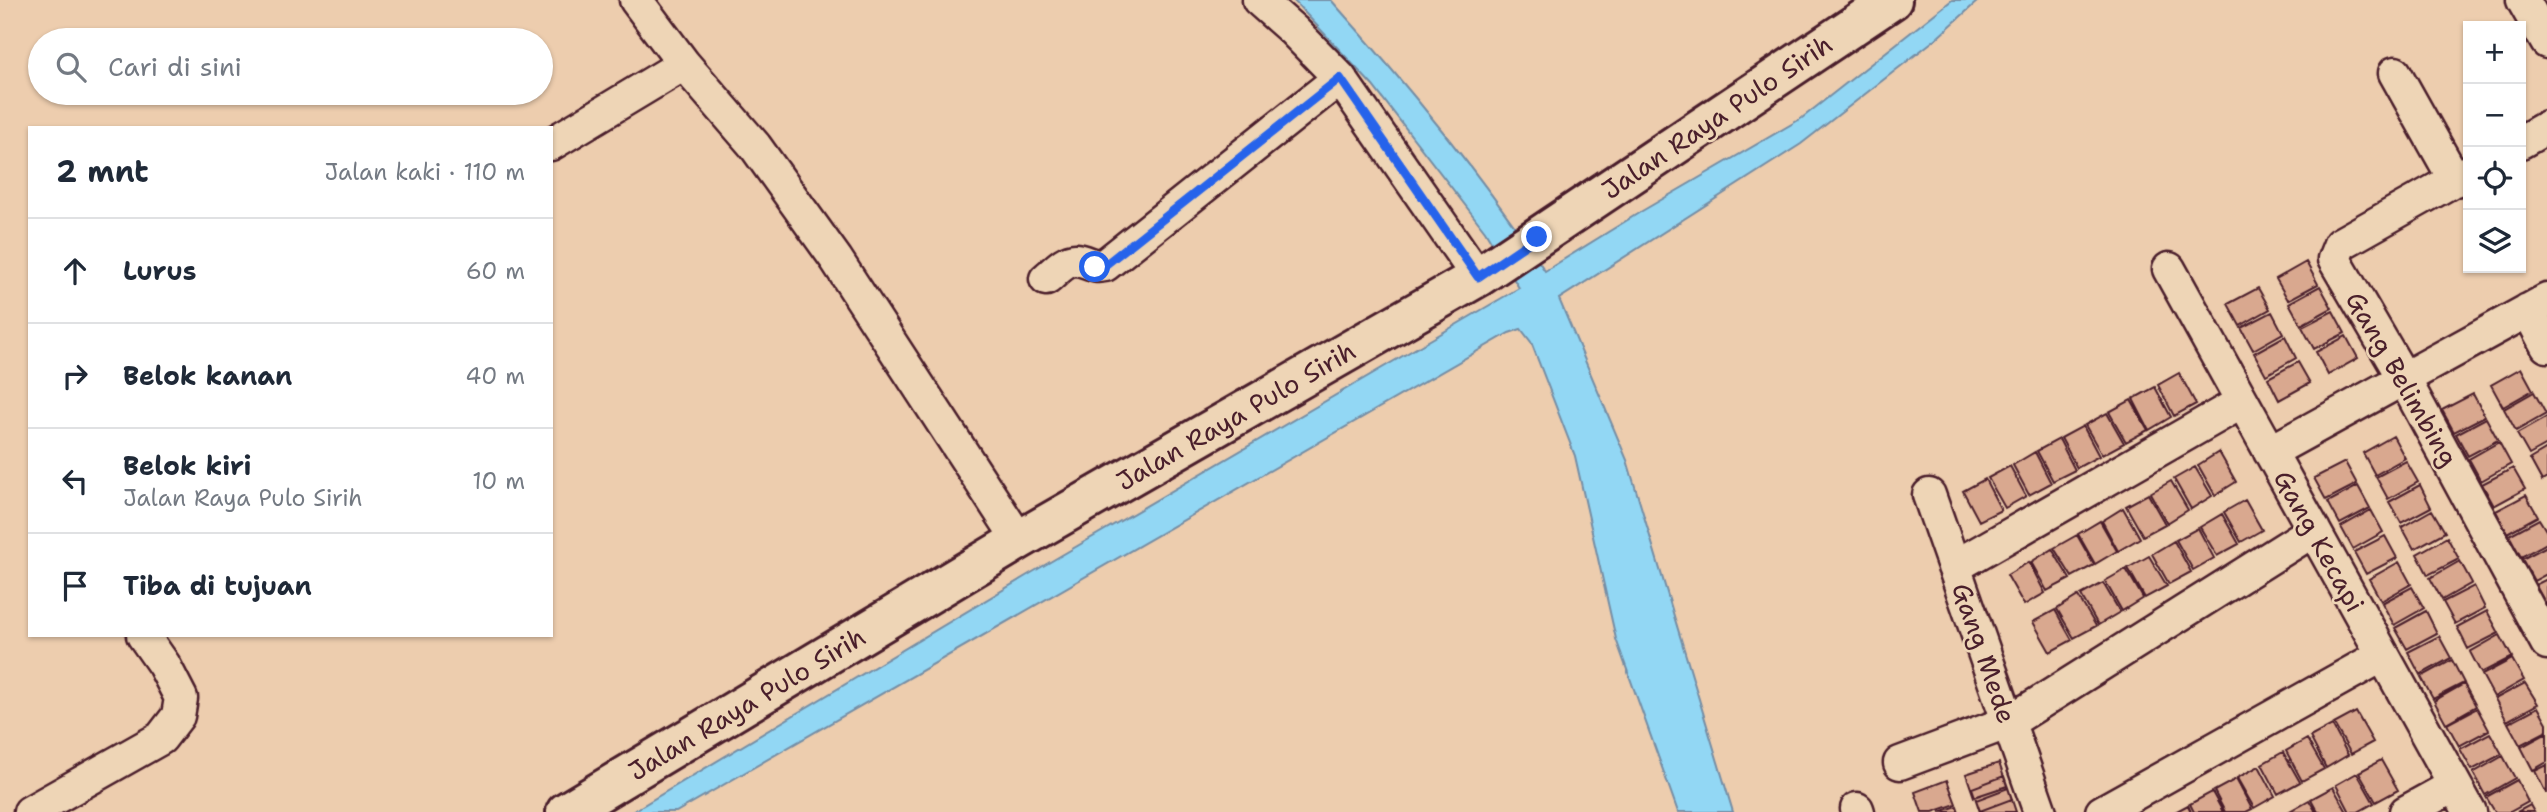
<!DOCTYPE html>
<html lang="id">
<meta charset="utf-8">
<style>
body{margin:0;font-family:"Shantell Sans",sans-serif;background:#f6f6f7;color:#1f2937}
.controls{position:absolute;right:21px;top:21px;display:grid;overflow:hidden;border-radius:0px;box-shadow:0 2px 5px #0004}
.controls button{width:63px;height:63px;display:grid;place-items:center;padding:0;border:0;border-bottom:2px solid #e0e1e3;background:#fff;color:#1f2937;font:35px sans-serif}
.stop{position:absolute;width:21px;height:21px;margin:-16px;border:5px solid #2563eb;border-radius:50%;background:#fff}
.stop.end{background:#2563eb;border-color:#fff;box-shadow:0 2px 7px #0008}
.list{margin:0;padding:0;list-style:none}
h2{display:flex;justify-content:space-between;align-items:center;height:91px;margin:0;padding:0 28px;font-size:30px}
h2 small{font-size:23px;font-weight:400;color:#747a83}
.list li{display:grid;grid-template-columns:46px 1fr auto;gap:21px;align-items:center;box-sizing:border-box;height:105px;padding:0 28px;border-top:2px solid #e0e1e3}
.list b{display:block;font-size:26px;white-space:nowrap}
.list p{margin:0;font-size:23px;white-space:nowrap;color:#747a83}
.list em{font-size:23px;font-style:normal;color:#747a83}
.icon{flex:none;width:38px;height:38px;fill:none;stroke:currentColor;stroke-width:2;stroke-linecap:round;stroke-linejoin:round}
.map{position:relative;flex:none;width:2547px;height:812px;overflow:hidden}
.search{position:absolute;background:#fff;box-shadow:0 2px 5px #0004;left:28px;top:28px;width:525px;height:77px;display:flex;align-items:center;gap:18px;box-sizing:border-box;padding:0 24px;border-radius:38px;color:#747a83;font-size:26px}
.panel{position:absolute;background:#fff;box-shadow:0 2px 5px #0004;left:28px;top:126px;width:525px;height:511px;border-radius:0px}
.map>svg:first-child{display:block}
</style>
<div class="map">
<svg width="2547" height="812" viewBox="0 0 2547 812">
<rect width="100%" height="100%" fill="#edcdae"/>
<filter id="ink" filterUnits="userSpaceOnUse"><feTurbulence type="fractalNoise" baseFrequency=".0143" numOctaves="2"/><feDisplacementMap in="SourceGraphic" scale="14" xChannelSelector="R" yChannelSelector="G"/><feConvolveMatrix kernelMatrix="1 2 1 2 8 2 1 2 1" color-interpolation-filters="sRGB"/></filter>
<g filter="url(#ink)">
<path fill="#92d7f4" stroke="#758da4" stroke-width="2" d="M1293 0H1331C1408 86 1482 175 1545 271L1642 211 1802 118 1952 0H1979L1937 38 1801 144 1559 299 1627 460 1733 812H1678L1616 639 1575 456 1531 342 1521 329 1509 333 676 812H632L1026 576 1519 288 1485 231 1373 86Z"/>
<path fill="#d9a88f" stroke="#4a1f2b" stroke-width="2" d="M2306 262 2318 284 2288 300 2276 279Z
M2320 286 2332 308 2301 325 2289 303Z
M2258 288 2270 309 2240 326 2228 304Z
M2333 311 2345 333 2314 349 2302 327Z
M2272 312 2283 333 2253 350 2241 328Z
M2285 336 2296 358 2266 375 2254 353Z
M2346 336 2358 358 2328 375 2316 352Z
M2298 362 2310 383 2279 400 2268 378Z
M2521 368 2533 390 2503 407 2491 385Z
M2179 373 2196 404 2174 416 2158 385Z
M2155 387 2171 417 2149 430 2133 399Z
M2534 392 2546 414 2516 431 2504 409Z
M2473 394 2485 416 2454 432 2442 410Z
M2131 400 2148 430 2126 442 2109 412Z
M2107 413 2124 443 2102 455 2085 425Z
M2547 417V445L2529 455 2517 434Z
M2486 418 2498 440 2468 456 2456 434Z
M2083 426 2099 456 2077 468 2061 438Z
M2393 436 2405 458 2375 475 2363 453Z
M2059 439 2075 470 2053 481 2037 451Z
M2499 442 2511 464 2481 481 2469 459Z
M2547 449V478L2542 481 2530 459Z
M2035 452 2051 483 2029 495 2013 465Z
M2219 452 2236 482 2215 495 2198 465Z
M2406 461 2418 482 2388 499 2376 477Z
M2345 462 2357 484 2326 500 2314 478Z
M2010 466 2026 496 2005 508 1988 478Z
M2195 467 2212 496 2191 509 2174 479Z
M2513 468 2525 489 2494 506 2482 484Z
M1985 479 2001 510 1979 521 1963 491Z
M2171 481 2188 510 2167 523 2150 493Z
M2420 485 2431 507 2401 523 2389 502Z
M2358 486 2370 508 2340 524 2328 502Z
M2148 494 2165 524 2143 536 2126 506Z
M2526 495 2538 516 2507 533 2496 511Z
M2245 500 2262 530 2241 542 2224 512Z
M2123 508 2140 538 2118 551 2102 521Z
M2371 510 2383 532 2353 549 2341 527Z
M2432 510 2445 532 2414 549 2402 527Z
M2222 514 2239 544 2217 556 2200 527Z
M2539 519 2547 532V543L2521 557 2509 535Z
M2100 521 2117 551 2095 564 2078 534Z
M2198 528 2214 558 2193 570 2176 540Z
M2077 535 2094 565 2072 577 2054 548Z
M2385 536 2397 558 2366 574 2354 552Z
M2447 537 2459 559 2428 575 2417 554Z
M2174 541 2191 572 2169 584 2152 554Z
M2547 546V574L2534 581 2522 559Z
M2052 549 2070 579 2047 591 2031 562Z
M2149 556 2167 586 2145 598 2128 568Z
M2460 561 2472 583 2442 600 2430 578Z
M2029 562 2045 593 2024 605 2007 575Z
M2399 562 2411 584 2381 601 2369 579Z
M2126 569 2143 598 2122 611 2105 581Z
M2547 579V606L2535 585Z
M2103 583 2120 612 2098 625 2081 595Z
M2474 586 2485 608 2455 624 2443 602Z
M2412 587 2424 608 2394 625 2382 603Z
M2078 596 2096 626 2074 638 2057 609Z
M2055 610 2072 640 2050 652 2033 622Z
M2426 611 2437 633 2407 649 2395 628Z
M2487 611 2499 633 2468 649 2457 627Z
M2500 635 2512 657 2481 673 2470 652Z
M2439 636 2451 658 2420 675 2408 652Z
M2512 659 2524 680 2494 697 2482 675Z
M2452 660 2464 683 2433 699 2421 677Z
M2525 683 2538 704 2507 721 2495 699Z
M2464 684 2476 706 2446 723 2434 701Z
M2538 707 2547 723V731L2520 745 2508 723Z
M2477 708 2489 730 2459 746 2447 724Z
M2356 712 2373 742 2351 754 2334 724Z
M2332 725 2348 755 2326 768 2310 737Z
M2490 733 2502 754 2472 770 2460 749Z
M2547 733V762L2533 770 2521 747Z
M2307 739 2324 769 2302 781 2286 751Z
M2283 752 2300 782 2278 794 2262 764Z
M2503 756 2515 778 2485 795 2473 773Z
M2381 760 2398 790 2376 802 2359 772Z
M1999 763 2007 786 1974 797 1966 774Z
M2547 765V793H2546L2535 771Z
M2259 766 2275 796 2254 808 2237 778Z
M2357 773 2374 803 2358 812H2350L2336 785Z
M2004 776 2012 799 1980 811 1972 788Z
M2236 779 2252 809 2246 812H2225L2214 791Z
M1947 780 1956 804 1933 812H1922L1915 792Z
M2517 780 2528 802 2510 812H2495L2486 797Z
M2333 787 2347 812H2318L2311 799Z
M2008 788 2016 812H1980L1976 800Z
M2212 792 2223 812H2194L2190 804Z
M2309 800 2316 812H2288Z
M2188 805 2191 812H2175Z
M2530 805 2534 812H2517Z
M1957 806 1959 812H1940Z"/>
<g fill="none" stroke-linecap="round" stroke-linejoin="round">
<defs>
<path id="minor" d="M636 0 684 64 755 146 836 259 1019 540
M1259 0 1293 30 1340 78 1478 277
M2523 0 2547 42
M2395 73 2455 180
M2521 142 2547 127
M551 144 684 64
M2468 172 2340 244 2334 259 2404 379 2547 643
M2169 269 2470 812
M1046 279C1054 273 1065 259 1076 260 1089 261 1091 268 1105 265L1340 78
M2528 310 2547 346
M2270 452 2547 300
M1929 495 2040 812
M1954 567 2242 402
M1900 763 2009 722 2314 530
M1857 809 1858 812
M30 812 161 738 178 716 181 698 164 665 143 635
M2102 812 2383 655
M2406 812 2455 785"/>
<path id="tertiary" d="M566 812 1019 540 1478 277 1892 0"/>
</defs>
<use href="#minor" stroke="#4a1f2b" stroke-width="37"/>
<use href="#tertiary" stroke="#4a1f2b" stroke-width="44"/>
<use href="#minor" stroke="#eed5b6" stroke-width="32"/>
<use href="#tertiary" stroke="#eed5b6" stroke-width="38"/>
</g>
</g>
<g fill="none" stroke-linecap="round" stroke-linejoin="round" filter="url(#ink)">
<path stroke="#2563eb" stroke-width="9" d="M1095 267 1105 265 1340 78 1478 277 1537 237"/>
</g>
<g text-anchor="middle" stroke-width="5" stroke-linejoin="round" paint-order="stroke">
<g font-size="26" fill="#4a1f2b" stroke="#eed5b6">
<text transform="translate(1717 117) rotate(-34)" y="9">Jalan Raya Pulo Sirih</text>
<text transform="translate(2402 379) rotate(60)" y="9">Gang Belimbing</text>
<text transform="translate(1236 416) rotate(-30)" y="9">Jalan Raya Pulo Sirih</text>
<text transform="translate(2319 541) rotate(61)" y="9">Gang Kecapi</text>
<text transform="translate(1984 653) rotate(71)" y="9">Gang Mede</text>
<text transform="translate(747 704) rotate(-31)" y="9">Jalan Raya Pulo Sirih</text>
</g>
</g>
</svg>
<div class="controls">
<button>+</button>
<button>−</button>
<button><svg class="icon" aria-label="locate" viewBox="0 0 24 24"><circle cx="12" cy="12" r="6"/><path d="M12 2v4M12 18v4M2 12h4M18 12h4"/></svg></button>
<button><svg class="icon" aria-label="layers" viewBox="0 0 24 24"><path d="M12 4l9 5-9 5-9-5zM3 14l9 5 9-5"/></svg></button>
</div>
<div class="stop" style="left:1095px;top:267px"></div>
<div class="stop end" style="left:1537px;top:237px"></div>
<div class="search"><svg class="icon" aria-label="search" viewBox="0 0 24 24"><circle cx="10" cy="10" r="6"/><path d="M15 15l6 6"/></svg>Cari di sini</div>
<section class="panel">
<h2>2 mnt<small>Jalan kaki · 110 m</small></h2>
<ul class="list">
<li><svg class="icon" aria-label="ahead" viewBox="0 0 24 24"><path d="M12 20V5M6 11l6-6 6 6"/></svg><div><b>Lurus</b></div><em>60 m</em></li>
<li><svg class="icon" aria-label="right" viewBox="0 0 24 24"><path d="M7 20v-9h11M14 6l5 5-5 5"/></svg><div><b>Belok kanan</b></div><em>40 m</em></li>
<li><svg class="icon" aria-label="left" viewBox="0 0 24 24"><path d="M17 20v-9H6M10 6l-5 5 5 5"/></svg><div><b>Belok kiri</b><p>Jalan Raya Pulo Sirih</p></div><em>10 m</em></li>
<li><svg class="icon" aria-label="arrive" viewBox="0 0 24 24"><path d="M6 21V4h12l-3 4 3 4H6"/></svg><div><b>Tiba di tujuan</b></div></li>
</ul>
</section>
</div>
